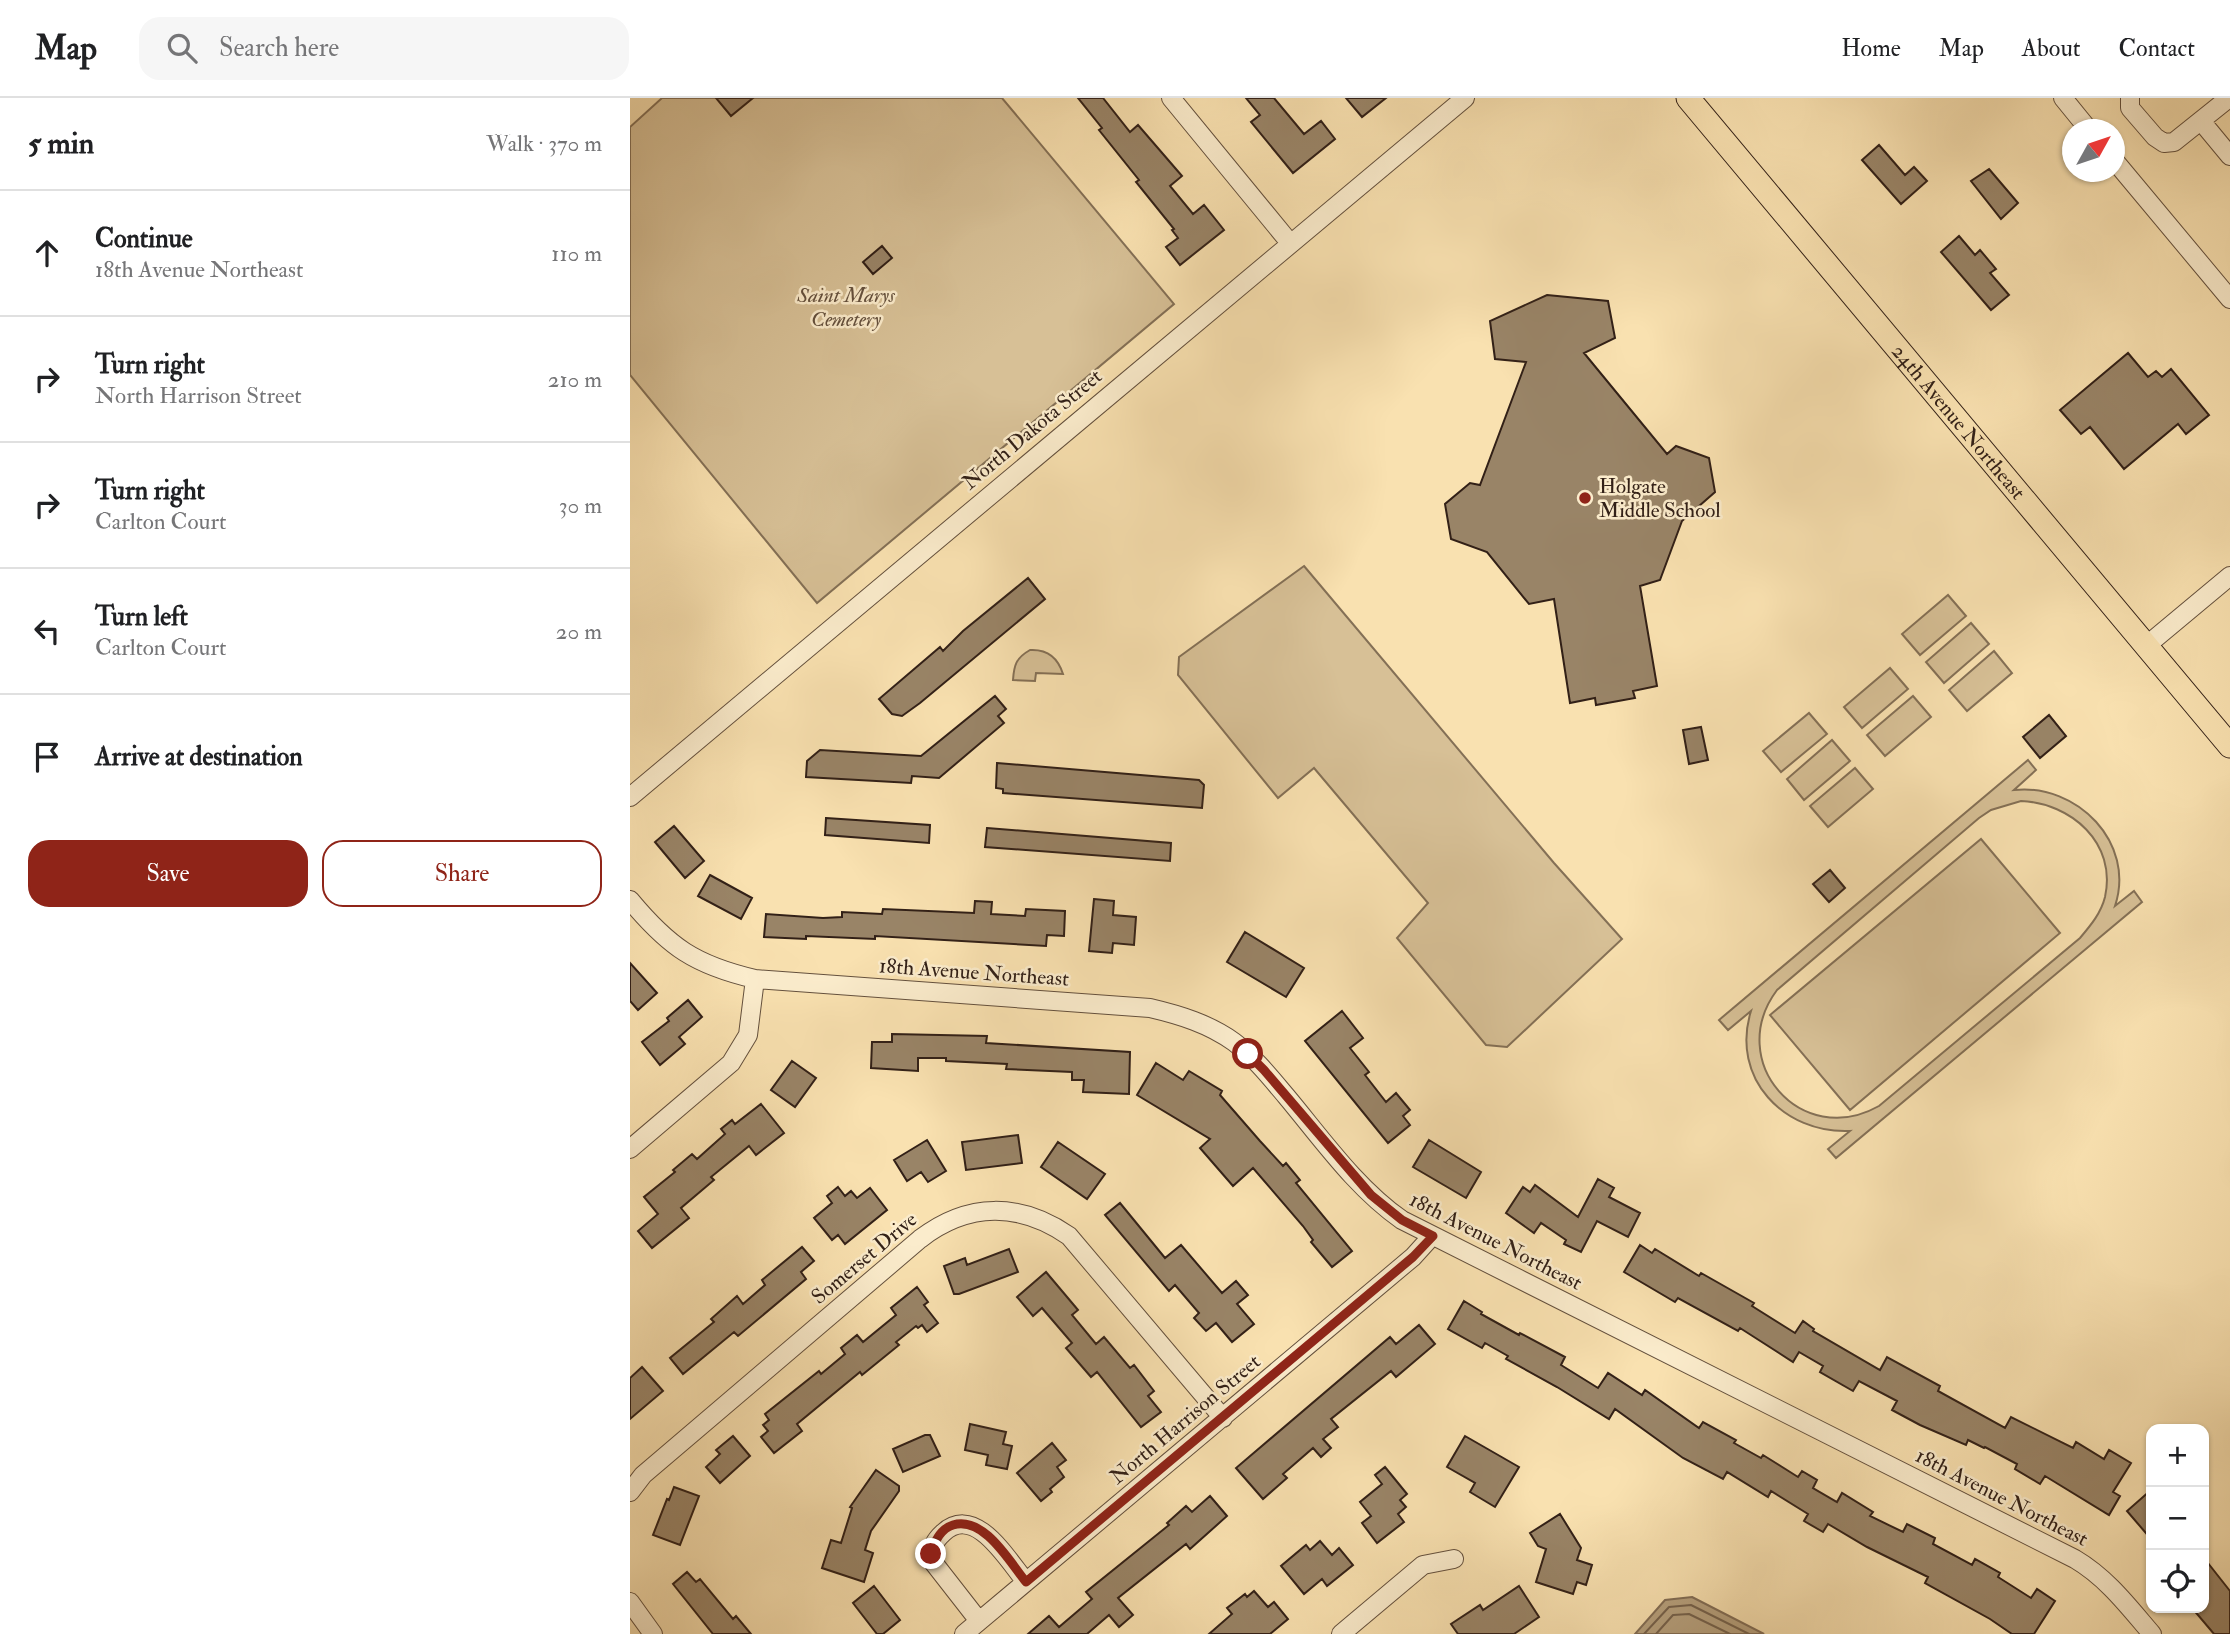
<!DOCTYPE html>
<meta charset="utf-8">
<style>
body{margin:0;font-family:"IM FELL Double Pica",serif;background:#f6f6f6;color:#202124}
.controls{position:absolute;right:21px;bottom:21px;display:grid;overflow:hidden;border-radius:14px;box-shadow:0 2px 5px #0004}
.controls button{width:63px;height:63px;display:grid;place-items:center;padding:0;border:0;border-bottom:2px solid #e0e0e0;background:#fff;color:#202124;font:35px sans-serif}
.compass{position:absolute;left:1432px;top:21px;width:63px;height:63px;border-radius:50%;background:#fff;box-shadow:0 2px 5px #0004;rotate:50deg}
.stop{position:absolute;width:21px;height:21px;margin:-16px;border:5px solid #8f2418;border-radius:50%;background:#fff}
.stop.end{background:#8f2418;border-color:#fff;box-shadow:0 2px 7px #0008}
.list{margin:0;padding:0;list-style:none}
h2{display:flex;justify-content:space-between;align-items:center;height:91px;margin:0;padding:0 28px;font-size:30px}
h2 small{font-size:23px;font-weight:400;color:#757577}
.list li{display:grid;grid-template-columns:46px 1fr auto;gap:21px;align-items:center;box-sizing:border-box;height:126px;padding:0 28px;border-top:2px solid #e0e0e0}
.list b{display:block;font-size:26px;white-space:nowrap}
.list p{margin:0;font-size:23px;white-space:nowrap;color:#757577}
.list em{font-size:23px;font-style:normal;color:#757577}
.actions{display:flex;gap:14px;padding:21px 28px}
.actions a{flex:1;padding:16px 0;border:2px solid #8f2418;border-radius:21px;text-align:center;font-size:24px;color:#8f2418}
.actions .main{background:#8f2418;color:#fff}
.icon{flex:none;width:38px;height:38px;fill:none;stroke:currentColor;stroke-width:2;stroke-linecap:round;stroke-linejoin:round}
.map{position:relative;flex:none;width:1600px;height:1536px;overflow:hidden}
header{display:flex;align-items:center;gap:42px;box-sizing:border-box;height:98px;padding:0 35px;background:#fff;border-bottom:2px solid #e0e0e0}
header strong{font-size:33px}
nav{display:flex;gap:38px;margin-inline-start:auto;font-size:24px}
.search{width:490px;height:63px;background:#f6f6f6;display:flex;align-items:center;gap:18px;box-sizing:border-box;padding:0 24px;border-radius:21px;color:#757577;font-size:26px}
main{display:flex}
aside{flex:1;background:#fff}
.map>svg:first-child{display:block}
</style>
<header>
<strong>Map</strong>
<div class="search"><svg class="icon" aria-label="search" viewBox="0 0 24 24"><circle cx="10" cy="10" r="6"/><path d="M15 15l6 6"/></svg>Search here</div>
<nav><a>Home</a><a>Map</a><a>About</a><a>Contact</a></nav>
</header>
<main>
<aside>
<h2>5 min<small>Walk · 370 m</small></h2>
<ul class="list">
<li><svg class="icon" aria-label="ahead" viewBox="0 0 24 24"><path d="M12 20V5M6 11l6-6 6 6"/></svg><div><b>Continue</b><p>18th Avenue Northeast</p></div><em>110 m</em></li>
<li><svg class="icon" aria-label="right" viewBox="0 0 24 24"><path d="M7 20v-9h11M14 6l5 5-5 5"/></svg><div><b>Turn right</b><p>North Harrison Street</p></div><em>210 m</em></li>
<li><svg class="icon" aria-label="right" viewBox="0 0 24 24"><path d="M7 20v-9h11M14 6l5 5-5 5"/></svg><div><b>Turn right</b><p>Carlton Court</p></div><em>30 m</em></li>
<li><svg class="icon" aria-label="left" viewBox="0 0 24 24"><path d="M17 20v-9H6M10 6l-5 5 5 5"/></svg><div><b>Turn left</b><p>Carlton Court</p></div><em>20 m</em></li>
<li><svg class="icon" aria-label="arrive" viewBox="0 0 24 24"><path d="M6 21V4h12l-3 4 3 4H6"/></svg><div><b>Arrive at destination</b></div></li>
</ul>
<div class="actions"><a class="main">Save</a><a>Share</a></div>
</aside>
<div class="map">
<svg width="1600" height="1536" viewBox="0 0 1600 1536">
<rect width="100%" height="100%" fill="#f9e1b0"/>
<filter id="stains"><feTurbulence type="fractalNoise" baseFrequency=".00286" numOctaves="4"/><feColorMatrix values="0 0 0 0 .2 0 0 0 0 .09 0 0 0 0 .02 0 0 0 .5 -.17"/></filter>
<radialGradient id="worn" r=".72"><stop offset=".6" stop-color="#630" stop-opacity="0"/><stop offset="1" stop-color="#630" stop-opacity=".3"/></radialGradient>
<path fill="#d7c096" stroke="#847056" stroke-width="2" fill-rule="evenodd" d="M32 0H372L544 206 187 505 0 277V29Z
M674 468 924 765 992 841 877 949 856 947 767 840 798 805 684 670 648 700 548 577 549 559Z
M1318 497 1336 518 1290 557 1272 536Z
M1341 525 1359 546 1314 585 1296 564Z
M400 552C417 551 428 560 433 576L406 575 405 583 383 582C384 567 386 560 400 552Z
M1364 553 1382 575 1337 613 1319 592Z
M1260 570 1278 591 1232 630 1214 609Z
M1283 598 1301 619 1255 658 1237 637Z
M1179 615 1197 636 1151 674 1133 653Z
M1202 642 1220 663 1174 702 1157 681Z
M1398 662 1406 672 1384 692C1447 685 1506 745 1485 808L1504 793 1512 804 1206 1060 1198 1051 1220 1033C1154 1036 1100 980 1121 913L1098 932 1089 922ZM1391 703C1441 705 1487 745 1475 799 1471 815 1461 827 1450 840L1249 1008C1171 1052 1094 963 1147 892L1349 720 1361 712Z
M1225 670 1243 691 1198 729 1180 708Z
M1351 741 1430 835 1220 1012 1140 917Z"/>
<path fill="#b59f7c" stroke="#816c54" stroke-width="2" d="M1062 1499 1134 1536H1005L1035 1502Z"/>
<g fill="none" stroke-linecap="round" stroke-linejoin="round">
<path stroke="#74604a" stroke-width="2" d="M1014 1536 1039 1509 1061 1507 1119 1536
M1026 1536 1043 1517 1059 1516 1100 1536"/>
</g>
<path fill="#998467" stroke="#322017" stroke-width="2" d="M86 0H123L101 18Z
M448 0H473L500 34 508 27 552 78 540 88 563 116 574 107 594 132 550 167 536 149 548 140 542 132 544 131 506 84 509 82 469 32 472 30Z
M616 0H644L674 36 691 23 705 41 663 75 621 24 630 17Z
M716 0H756L732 19Z
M1249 47 1275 77 1284 69 1297 83 1271 106 1232 62Z
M1359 71 1388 105 1371 121 1341 83Z
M1329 138 1345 157 1350 152 1366 171 1360 175 1379 197 1361 212 1311 154Z
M252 148 262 160 243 176 233 164Z
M917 197 978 203 985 240 954 255 1037 356 1046 348 1079 360 1085 394 1052 423 1030 482 1010 488 1027 588 1003 593 1005 600 966 607 965 600 940 605 924 501 899 506 857 454 821 441 815 406 840 385 850 387 896 264 865 261 860 223Z
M1498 255 1518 279 1526 273 1532 279 1541 271 1579 317 1556 336 1548 326 1494 371 1460 329 1451 336 1430 312Z
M398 480 415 501 290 605 272 618 262 616 249 601 310 549 313 553 333 533Z
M365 598 376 611 368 618 374 625 309 680 282 678 281 685 176 679 177 663 190 652 291 658Z
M1419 617 1436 638 1410 660 1393 639Z
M1071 629 1078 662 1059 666 1053 632Z
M367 665 569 682 574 687 572 710 373 695V691L366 690Z
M196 720 300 727 299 745 195 737Z
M44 728 74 763 55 780 25 744Z
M357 730 541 745 540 763 355 749Z
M1200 772 1215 790 1199 804 1183 786Z
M80 777 122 800 111 821 68 798Z
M464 801 484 803 483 817 506 819 504 847 483 845 482 855 459 853Z
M345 803 362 804 361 816 395 818 396 811 435 813 434 838 417 837 416 848 245 838V841L176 838V841L134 839 136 816 193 820 212 819V814L252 816 253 811 344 815Z
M615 834 674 870 656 899 597 864Z
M0 865 27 895 8 912 0 903Z
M58 902 72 919 49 939 55 946 30 967 12 944 39 923 37 920Z
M712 913 733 940 720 950 739 974 735 977 756 1004 766 995 780 1012 773 1018 780 1027 758 1045 675 943Z
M262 936 357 938 356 945 500 954 499 996 453 994 454 982H442V974L376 971 377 966 316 963V960H288V973L241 970 242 944H262Z
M162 963 186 980 165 1009 141 992Z
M526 965 553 982 559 973 592 993 590 997 630 1043 653 1068 656 1065 670 1082 666 1085 722 1153 702 1169 681 1144 683 1142 673 1128 623 1070 603 1088 570 1050 580 1041 507 997Z
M131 1006 154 1035 126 1057 119 1048 81 1079 84 1082 51 1110 59 1120 22 1150 8 1133 28 1116 14 1099 45 1074 43 1072 62 1056 67 1061 95 1036 91 1031 102 1022 105 1026Z
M388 1037 392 1065 336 1072 332 1044Z
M297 1042 316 1073 298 1084 291 1074 277 1083 264 1062Z
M799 1042 851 1074 836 1100 783 1069Z
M428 1044 475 1076 457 1101 411 1069Z
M968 1081 984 1090 979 1099 1010 1115 998 1139 967 1123 951 1154 934 1146 936 1142 911 1125 904 1135 876 1115 893 1089 900 1094 905 1087 948 1119Z
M208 1089 215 1098 221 1093 227 1100 240 1090 257 1112 215 1146 208 1137 202 1142 184 1120 202 1105 197 1098Z
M490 1105 535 1160 551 1147 592 1195 606 1183 618 1197 607 1206 624 1226 602 1244 586 1225 576 1233 564 1220 569 1215 545 1187 539 1193 475 1117Z
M1010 1147 1022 1155 1025 1151 1069 1178 1071 1175 1124 1205 1122 1208 1165 1235 1173 1223 1184 1231 1183 1233 1250 1272 1257 1259 1310 1288 1308 1293 1375 1330 1381 1319 1443 1350 1446 1344 1474 1361 1479 1352 1501 1365 1483 1394 1490 1398 1479 1417 1415 1378 1410 1386 1385 1371 1387 1366 1355 1349 1354 1350 1338 1342 1336 1347 1290 1327 1262 1312 1267 1303 1229 1283 1223 1293 1190 1274 1193 1268 1169 1254 1163 1264 1110 1230 1108 1233 1048 1200 1045 1204 994 1174Z
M172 1149 184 1163 171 1174 176 1181 108 1238 104 1234 53 1276 40 1260 84 1224 81 1221 107 1198 113 1206 135 1187 132 1182Z
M379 1151 388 1174 329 1196H324L314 1168 335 1160 337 1167Z
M416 1174 448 1212 442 1217 466 1246 474 1239 500 1270 504 1267 524 1293 518 1298 531 1314 511 1329 467 1274 461 1279 436 1250 442 1245 412 1210 403 1218 387 1199Z
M287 1189 298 1204 294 1207 308 1225 297 1234 292 1227 288 1230 286 1228 266 1244 269 1247 232 1277 230 1274 167 1326 172 1333 144 1355 131 1339 138 1333 133 1327 139 1322 135 1316 189 1273 191 1276 215 1256 211 1250 227 1237 233 1244 266 1217 261 1210Z
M834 1203 852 1214 851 1216 889 1237 890 1235 935 1259 931 1267 968 1290 978 1275 1012 1297 1015 1292 1069 1330 1073 1324 1106 1342 1104 1345 1131 1360 1133 1357 1168 1379 1172 1373 1187 1382 1183 1390 1207 1404 1212 1395 1243 1414 1240 1418 1273 1434 1277 1426 1305 1440 1303 1446 1342 1467 1345 1461 1370 1475 1368 1479 1401 1500 1407 1491 1425 1503 1404 1536H1382L1360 1521 1295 1485 1298 1479 1237 1449 1198 1426 1193 1434 1174 1423 1178 1416 1141 1393 1138 1399 1097 1374 1093 1381 1053 1360 985 1311 979 1321 927 1289 876 1261 878 1258 855 1245 852 1250 818 1231Z
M789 1227 805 1246 766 1279 761 1273 701 1321 708 1329 693 1341 701 1350 691 1359 683 1350 653 1376 657 1380 633 1401 606 1370 760 1239 766 1246Z
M12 1269 33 1293 0 1321V1280Z
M340 1326 376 1334 373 1346 382 1348 377 1371 356 1367 358 1357 335 1352Z
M295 1337H300L310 1358 273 1374 263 1351Z
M103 1338 120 1358 90 1385 76 1369 90 1356 86 1352Z
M835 1338 889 1369 865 1409 840 1394 845 1385 817 1369Z
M422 1345 436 1362 427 1369 434 1379 420 1391 422 1394 411 1403 387 1375Z
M755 1369 777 1396 770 1402 776 1409 768 1416 774 1424 747 1445 732 1425 741 1418 730 1404 752 1386 745 1377Z
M246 1372 269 1388V1393L241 1433 235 1452 243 1455 234 1484 192 1470 201 1442 211 1445 222 1410 220 1409Z
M44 1389 69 1398 50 1447 23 1437 37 1401 39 1402Z
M1521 1392V1441L1497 1413Z
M580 1398 597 1418 560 1451 556 1446 488 1500 503 1517 489 1529 479 1517 457 1536H398L419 1518 429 1529 462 1501 456 1494 539 1427 537 1425 556 1408 562 1414Z
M930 1416 951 1450 947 1462 962 1467 956 1487 947 1484 943 1496 906 1484 916 1451 908 1448 900 1435Z
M690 1443 702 1457 709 1450 723 1467 697 1488 692 1481 674 1496 651 1468 676 1447 680 1452Z
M1574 1460 1600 1493V1536H1584L1562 1510H1574Z
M57 1474 66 1484 70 1481 103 1521 106 1518 121 1536H83L43 1486Z
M244 1488 270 1522 253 1536H247L223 1505Z
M889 1488 909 1519 884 1536H828L821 1526 850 1507 853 1512Z
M624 1493 638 1509 644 1504 658 1521 640 1536H579L602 1516 597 1510 615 1496 617 1499Z"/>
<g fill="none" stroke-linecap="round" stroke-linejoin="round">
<defs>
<path id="minor" d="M541 0 660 145
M1433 0 1459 32
M1500 0V10L1525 39 1534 45 1544 44 1599 0
M1571 23 1600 58
M1484 62 1600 201
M1516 548 1600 478
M0 699 835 0
M0 802C39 849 65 867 125 881L520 910C550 917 579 926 604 944 624 959 640 979 656 998 692 1041 726 1090 772 1122L1445 1461C1477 1480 1498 1508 1522 1536
M0 1051 101 965 118 937 125 881
M0 1394 13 1377 290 1141C338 1104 390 1104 439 1138L593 1320
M0 1504 23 1536
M349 1523 303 1464C300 1451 304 1443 313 1435 345 1405 377 1461 396 1484
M334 1536 783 1159 802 1138
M711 1536 793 1467 824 1461"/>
<g id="major">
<path id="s1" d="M1058 0 1600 648"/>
</g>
</defs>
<use href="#minor" stroke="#64503d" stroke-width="20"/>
<use href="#major" stroke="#322017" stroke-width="25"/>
<use href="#minor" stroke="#fbeccc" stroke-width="18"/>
<use href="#major" stroke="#f9e1b0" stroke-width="23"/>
</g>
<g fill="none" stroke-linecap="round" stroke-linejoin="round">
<path stroke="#8f2418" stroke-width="9" d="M301 1456C304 1445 310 1431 323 1427 354 1418 379 1463 396 1484L783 1159 803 1138 772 1122 741 1097 634 972 618 956"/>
</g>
<circle fill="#8f2418" stroke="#fbeccc" stroke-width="2.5" cx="955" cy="400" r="7"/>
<g text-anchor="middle" stroke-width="5" stroke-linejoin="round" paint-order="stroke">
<g font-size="21" font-style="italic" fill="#64503d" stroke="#fbeccc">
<text x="216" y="204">Saint Marys<tspan x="216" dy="24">Cemetery</tspan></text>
</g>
<g font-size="21" fill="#322017" stroke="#fbeccc">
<text dy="7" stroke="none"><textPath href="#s1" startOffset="422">24th Avenue Northeast</textPath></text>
<text transform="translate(402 331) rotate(-40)" y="7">North Dakota Street</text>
<text transform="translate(344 874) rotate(4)" y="7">18th Avenue Northeast</text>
<text transform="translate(866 1143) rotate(27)" y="7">18th Avenue Northeast</text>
<text transform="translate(234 1160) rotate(-40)" y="7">Somerset Drive</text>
<text transform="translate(555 1321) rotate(-40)" y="7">North Harrison Street</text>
<text transform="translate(1372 1399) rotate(27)" y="7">18th Avenue Northeast</text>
</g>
<g font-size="21" fill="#322017" stroke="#fbeccc" text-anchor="start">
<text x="969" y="395">Holgate<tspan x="969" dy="24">Middle School</tspan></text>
</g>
</g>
<rect width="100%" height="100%" filter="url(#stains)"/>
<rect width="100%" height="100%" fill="url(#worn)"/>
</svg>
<div class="controls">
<button>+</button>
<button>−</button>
<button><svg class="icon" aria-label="locate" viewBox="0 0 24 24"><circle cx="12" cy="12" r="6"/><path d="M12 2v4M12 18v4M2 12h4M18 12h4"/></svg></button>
</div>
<svg class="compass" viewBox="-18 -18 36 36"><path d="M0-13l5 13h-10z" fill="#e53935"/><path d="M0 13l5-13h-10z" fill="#757577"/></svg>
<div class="stop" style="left:618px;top:956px"></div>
<div class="stop end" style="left:301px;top:1456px"></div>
</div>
</main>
